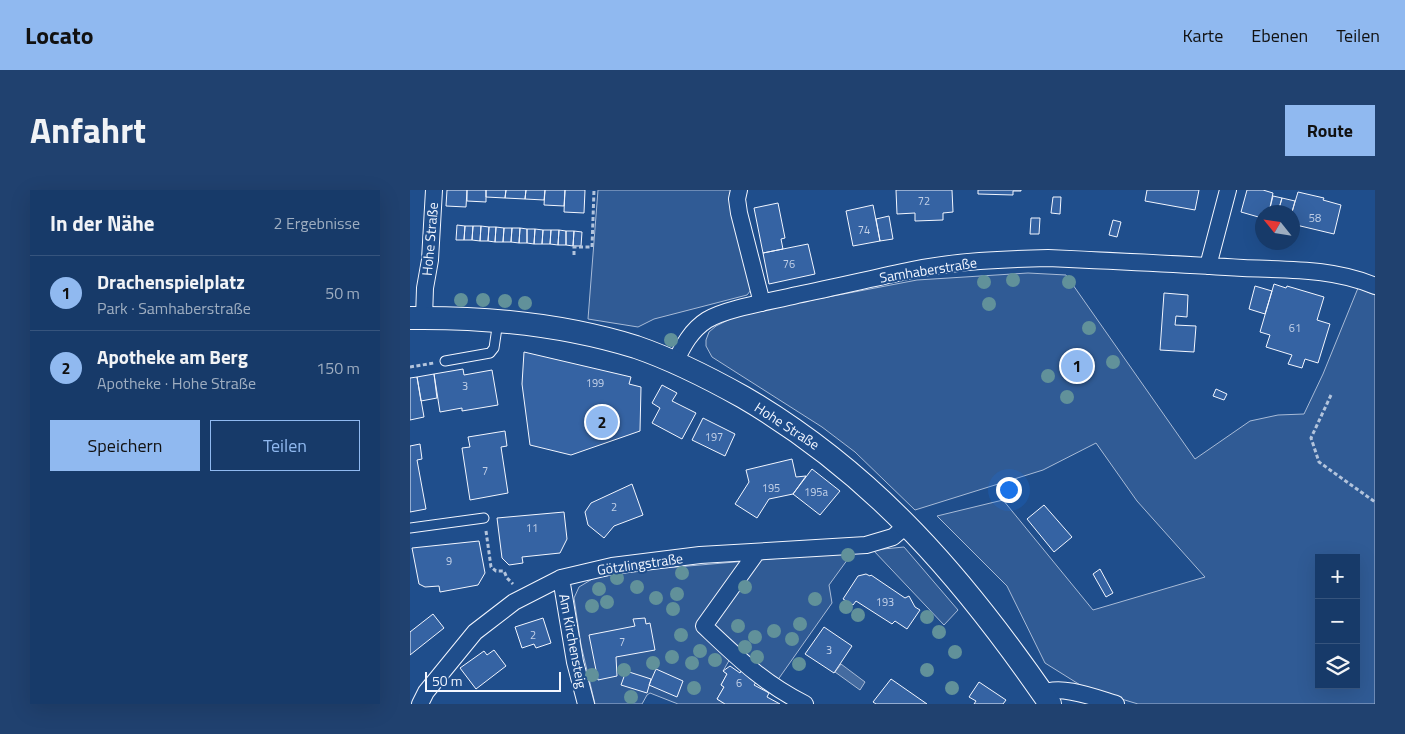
<!DOCTYPE html>
<html lang="de">
<meta charset="utf-8">
<style>
body{margin:0;font-family:"Titillium Web",sans-serif;background:#20416f;color:#f1f3f6}
.controls{position:absolute;right:15px;bottom:15px;display:grid;overflow:hidden;border-radius:0px;box-shadow:0 5px 20px #0002}
.controls button{width:45px;height:45px;display:grid;place-items:center;padding:0;border:0;border-bottom:1px solid #36547d;background:#173a69;color:#f1f3f6;font:25px sans-serif}
.compass{position:absolute;left:845px;top:15px;width:45px;height:45px;border-radius:50%;background:#173a69;box-shadow:0 5px 20px #0002;rotate:300deg}
.scale{position:absolute;left:15px;bottom:12px;width:136px;box-sizing:border-box;padding-left:5px;border:2px solid #f2f6ff;border-top:0;font-size:14px;line-height:18px;white-space:nowrap;color:#f2f6ff;-webkit-text-stroke:4px #1f4e8c;paint-order:stroke}
.you{position:absolute;left:598px;top:299px;width:18px;height:18px;margin:-12px;border:4px solid #fff;border-radius:50%;background:#1a73e8;box-shadow:0 0 0 8px #1a73e833}
.badge{display:grid;place-items:center;width:32px;height:32px;border-radius:50%;background:#90b9f0;color:#111;font-size:16px;font-weight:700}
.pin{position:absolute;translate:-50% -50%;border:2px solid #fff;box-shadow:0 1px 5px #0006}
.list{margin:0;padding:0;list-style:none}
h2{display:flex;justify-content:space-between;align-items:center;height:65px;margin:0;padding:0 20px;font-size:21px}
h2 small{font-size:16px;font-weight:400;color:#9eadc0}
.list li{display:grid;grid-template-columns:32px 1fr auto;gap:15px;align-items:center;box-sizing:border-box;height:75px;padding:0 20px;border-top:1px solid #36547d}
.list b{display:block;font-size:19px;white-space:nowrap}
.list p{margin:0;font-size:16px;white-space:nowrap;color:#9eadc0}
.list em{font-size:16px;font-style:normal;color:#9eadc0}
.actions{display:flex;gap:10px;padding:15px 20px}
.actions a{flex:1;padding:11px 0;border:1px solid #90b9f0;border-radius:0px;text-align:center;font-size:18px;color:#90b9f0}
.actions .main{background:#90b9f0;color:#111}
.icon{flex:none;width:28px;height:28px;fill:none;stroke:currentColor;stroke-width:2;stroke-linecap:round;stroke-linejoin:round}
.map{position:relative;flex:none;width:965px;height:514px;overflow:hidden;border-radius:0px}
header{display:flex;align-items:center;gap:30px;box-sizing:border-box;height:70px;padding:0 25px;background:#90b9f0;color:#111}
header strong{font-size:24px}
nav{display:flex;gap:28px;margin-inline-start:auto;font-size:18px}
.intro{display:flex;align-items:center;justify-content:space-between;box-sizing:border-box;height:120px;padding:0 30px}
h1{margin:0;font-size:35px}
.button{padding:12px 22px;border-radius:0px;background:#90b9f0;color:#111;font-size:18px;font-weight:700}
main{display:flex;gap:30px;padding:0 30px}
aside{flex:1;background:#173a69;border-radius:0px;box-shadow:0 5px 20px #0002}
.map>svg:first-child{display:block}
</style>
<header>
<strong>Locato</strong>
<nav><a>Karte</a><a>Ebenen</a><a>Teilen</a></nav>
</header>
<div class="intro"><h1>Anfahrt</h1><a class="button">Route</a></div>
<main>
<aside>
<h2>In der Nähe<small>2 Ergebnisse</small></h2>
<ul class="list">
<li><span class="badge">1</span><div><b>Drachenspielplatz</b><p>Park · Samhaberstraße</p></div><em>50 m</em></li>
<li><span class="badge">2</span><div><b>Apotheke am Berg</b><p>Apotheke · Hohe Straße</p></div><em>150 m</em></li>
</ul>
<div class="actions"><a class="main">Speichern</a><a>Teilen</a></div>
</aside>
<div class="map">
<svg width="965" height="514" viewBox="0 0 965 514">
<rect width="100%" height="100%" fill="#1f4e8c"/>
<path fill="#305b95" stroke="#a8bbd7" fill-rule="evenodd" d="M188 0H324L341 100 337 105 244 129 228 137 178 129Z
M618 83 656 85 785 269 840 231 868 225 894 224 913 184 948 98 965 105V514H728L675 498 635 473 597 396 527 326 593 310 683 420 795 387 727 311 686 253 633 280 505 320 445 262 412 237 302 167 296 156V150L299 142 306 136 328 125 355 119 507 90ZM909 368H946V495H909Z
M494 357 548 420 534 435 463 360Z
M443 362 419 395 422 413 367 491 320 469 313 481 317 484 311 495 314 497 307 509 315 514H268L240 503 237 505 232 514H185L171 455 164 408 169 397 184 388 231 380Z"/>
<path fill="#446ba0" stroke="#a8bbd7" d="M431 474 455 492 450 500 425 482Z"/>
<path fill="#3563a3" stroke="#f2f6ff" d="M37 0H57L56 17 36 16Z
M57 0H76V12L57 11Z
M76 0H96L95 8 76 7Z
M96 0H116L115 9 95 8Z
M116 0H135L134 10 115 9Z
M135 0H155L154 16 134 15Z
M155 0H175L174 23 154 22Z
M486 0H542L543 22 533 23V30L505 31V23L487 24Z
M568 0H611V1H603V5L568 4Z
M737 0H789L785 20 735 11Z
M837 0H853L863 3 859 22H852V28L831 22Z
M888 2 914 8 913 10 931 15 924 44 882 34V22Z
M863 6 872 8 868 22H859Z
M643 7H651L650 24 641 23Z
M872 8 885 11 882 22H868Z
M368 13 375 48 371 49 373 59 353 63 344 18Z
M463 15 470 51 443 56 436 21Z
M479 26 483 49 470 51 466 29Z
M621 28H630L629 44H620Z
M703 30 711 32 707 47 699 45Z
M47 35 55 36 54 50H46Z
M55 36H63L62 50H54Z
M63 36H71L70 51 62 50Z
M71 36 79 37 78 51H70Z
M79 37H86L85 52 78 51Z
M86 37 94 38 93 52H85Z
M94 38H102L101 52H93Z
M102 38H110L109 53 101 52Z
M110 38 117 39V53H109Z
M117 39H125L124 54 117 53Z
M125 39 133 40 132 54H124Z
M133 40H141L140 54H132Z
M141 40H149L148 55 140 54Z
M149 40 156 41V55H148Z
M156 41H164L163 56 156 55Z
M164 41 172 42 171 56H163Z
M398 54 405 84 359 94 353 63Z
M864 94 876 98 877 96 914 107 907 130 920 134 908 173 895 169 892 178 878 174 882 165 856 157 860 145 850 142Z
M845 96 862 101 855 124 839 119Z
M754 103 778 105 777 127 766 126 765 135 786 136 784 162 750 160Z
M114 162 221 187 219 194 231 197 230 241 161 265 120 255 112 194Z
M53 179 54 185 82 180 88 215 52 221V218L30 222 24 184Z
M24 184 27 208 11 211 7 187Z
M7 187 14 227 0 230V188Z
M252 195 267 203 262 211 286 223 272 249 242 233 250 218 242 213Z
M806 199 817 204 814 210 803 206Z
M293 228 325 244 315 266 282 250Z
M95 241 97 256 91 257 98 303 60 310 52 258 60 257 58 247Z
M10 254 12 269 7 270 16 319 0 322V256Z
M382 269 386 287 396 286 383 304 359 309 347 328 325 314 339 292 336 280Z
M402 279 430 301 410 325 383 304Z
M222 294 233 325 204 336 194 348 178 335 175 322 181 313Z
M634 315 662 347 644 362 617 329Z
M154 322 157 349 150 363 112 367 113 373 99 375 92 368 87 328Z
M69 351 75 383 68 395 30 402 29 396 15 397 9 394 2 358Z
M690 379 703 403 696 407 683 384Z
M456 384 460 386 461 385 495 408 499 406 505 417 510 420 497 439 485 431 482 434 446 411 443 415 433 409 448 386Z
M23 424 34 438 0 465V442Z
M133 428 141 453 126 458 124 454 112 458 105 437Z
M235 428 236 434 240 433 245 460 206 467 207 486 188 490 179 445 225 436 223 429Z
M414 437 442 456 424 483 395 464Z
M84 460 96 476 66 499 50 478 74 461 77 465Z
M320 476 330 483 332 479 347 491 344 495 359 503 357 507 370 514H315L307 509 314 497 311 495 317 484 313 481Z
M246 479 273 491 267 507 239 495Z
M216 481 241 489 237 503 211 495Z
M481 489 517 514H466L463 512Z
M569 492 596 510 593 514H564L566 511 559 507Z"/>
<g fill="none" stroke-linecap="round" stroke-linejoin="round">
<defs>
<path id="lane" d="M35 171 80 163 84 158 88 131
M0 338 74 328"/>
<path id="street" d="M329 0 327 9 329 23 352 113
M798 76 818 0
M14 128 15 98 20 70 24 0
M265 172C273 156 281 140 297 130 317 118 363 111 387 105 426 97 464 88 502 80 547 71 592 69 638 68 703 71 768 74 833 78 877 80 924 78 965 96
M347 362 294 436C328 468 353 493 395 514
M151 388 165 472 176 514
M633 504C648 493 689 509 706 514
M10 514 16 502 65 442 104 412 151 388 202 376 290 365 456 355 483 347 497 335"/>
<path id="secondary" d="M0 128C74 127 155 135 226 157 264 170 299 188 333 207 465 284 555 390 640 514"/>
</defs>
<use href="#lane" stroke="#f2f6ff" stroke-width="11"/>
<use href="#street" stroke="#f2f6ff" stroke-width="18"/>
<use href="#secondary" stroke="#f2f6ff" stroke-width="24"/>
<path stroke="#b3c4dc" stroke-width="3" stroke-dasharray="4 2.5" stroke-linecap="butt" d="M164 65V57H182L184 0
M0 177 24 173
M921 205 901 248 909 272 965 312
M76 341 81 377 86 381H94L97 388 103 394"/>
<use href="#lane" stroke="#1f4e8c" stroke-width="9"/>
<use href="#street" stroke="#1f4e8c" stroke-width="16"/>
<use href="#secondary" stroke="#1f4e8c" stroke-width="22"/>
</g>
<g fill="#61919a">
<circle cx="603" cy="90" r="7"/>
<circle cx="574" cy="92" r="7"/>
<circle cx="659" cy="92" r="7"/>
<circle cx="51" cy="110" r="7"/>
<circle cx="73" cy="110" r="7"/>
<circle cx="95" cy="111" r="7"/>
<circle cx="115" cy="113" r="7"/>
<circle cx="579" cy="114" r="7"/>
<circle cx="679" cy="138" r="7"/>
<circle cx="261" cy="150" r="7"/>
<circle cx="703" cy="172" r="7"/>
<circle cx="638" cy="186" r="7"/>
<circle cx="657" cy="207" r="7"/>
<circle cx="438" cy="365" r="7"/>
<circle cx="272" cy="383" r="7"/>
<circle cx="207" cy="388" r="7"/>
<circle cx="227" cy="397" r="7"/>
<circle cx="335" cy="397" r="7"/>
<circle cx="189" cy="399" r="7"/>
<circle cx="267" cy="404" r="7"/>
<circle cx="246" cy="408" r="7"/>
<circle cx="405" cy="409" r="7"/>
<circle cx="197" cy="412" r="7"/>
<circle cx="182" cy="416" r="7"/>
<circle cx="436" cy="417" r="7"/>
<circle cx="263" cy="419" r="7"/>
<circle cx="448" cy="425" r="7"/>
<circle cx="517" cy="427" r="7"/>
<circle cx="390" cy="434" r="7"/>
<circle cx="328" cy="436" r="7"/>
<circle cx="364" cy="441" r="7"/>
<circle cx="529" cy="442" r="7"/>
<circle cx="271" cy="445" r="7"/>
<circle cx="345" cy="447" r="7"/>
<circle cx="382" cy="449" r="7"/>
<circle cx="335" cy="457" r="7"/>
<circle cx="290" cy="461" r="7"/>
<circle cx="545" cy="462" r="7"/>
<circle cx="262" cy="467" r="7"/>
<circle cx="347" cy="467" r="7"/>
<circle cx="305" cy="470" r="7"/>
<circle cx="243" cy="473" r="7"/>
<circle cx="282" cy="473" r="7"/>
<circle cx="389" cy="474" r="7"/>
<circle cx="214" cy="480" r="7"/>
<circle cx="517" cy="480" r="7"/>
<circle cx="182" cy="485" r="7"/>
<circle cx="284" cy="498" r="7"/>
<circle cx="542" cy="498" r="7"/>
<circle cx="221" cy="507" r="7"/>
</g>
<g text-anchor="middle" stroke-width="4" stroke-linejoin="round" paint-order="stroke">
<g font-size="11" fill="#c3d1e8">
<text x="514" y="15">72</text>
<text x="905" y="32">58</text>
<text x="454" y="44">74</text>
<text x="379" y="78">76</text>
<text x="885" y="142">61</text>
<text x="185" y="197">199</text>
<text x="55" y="200">3</text>
<text x="304" y="251">197</text>
<text x="75" y="285">7</text>
<text x="361" y="302">195</text>
<text x="406" y="306">195a</text>
<text x="204" y="321">2</text>
<text x="122" y="342">11</text>
<text x="39" y="375">9</text>
<text x="475" y="416">193</text>
<text x="123" y="449">2</text>
<text x="212" y="456">7</text>
<text x="419" y="464">3</text>
<text x="329" y="497">6</text>
</g>
<g font-size="14" fill="#f2f6ff" stroke="#1f4e8c">
<text transform="translate(20 49) rotate(-85)" y="5">Hohe Straße</text>
<text transform="translate(518 80) rotate(-9)" y="5">Samhaberstraße</text>
<text transform="translate(377 236) rotate(33)" y="5">Hohe Straße</text>
<text transform="translate(230 374) rotate(-8)" y="5">Götzlingstraße</text>
<text transform="translate(163 451) rotate(79)" y="5">Am Kirchensteig</text>
</g>
</g>
</svg>
<div class="controls">
<button>+</button>
<button>−</button>
<button><svg class="icon" aria-label="layers" viewBox="0 0 24 24"><path d="M12 4l9 5-9 5-9-5zM3 14l9 5 9-5"/></svg></button>
</div>
<svg class="compass" viewBox="-18 -18 36 36"><path d="M0-13l5 13h-10z" fill="#e53935"/><path d="M0 13l5-13h-10z" fill="#9eadc0"/></svg>
<div class="scale">50 m</div>
<div class="you"></div>
<div class="pin badge" style="left:667px;top:176px">1</div>
<div class="pin badge" style="left:192px;top:232px">2</div>
</div>
</main>
